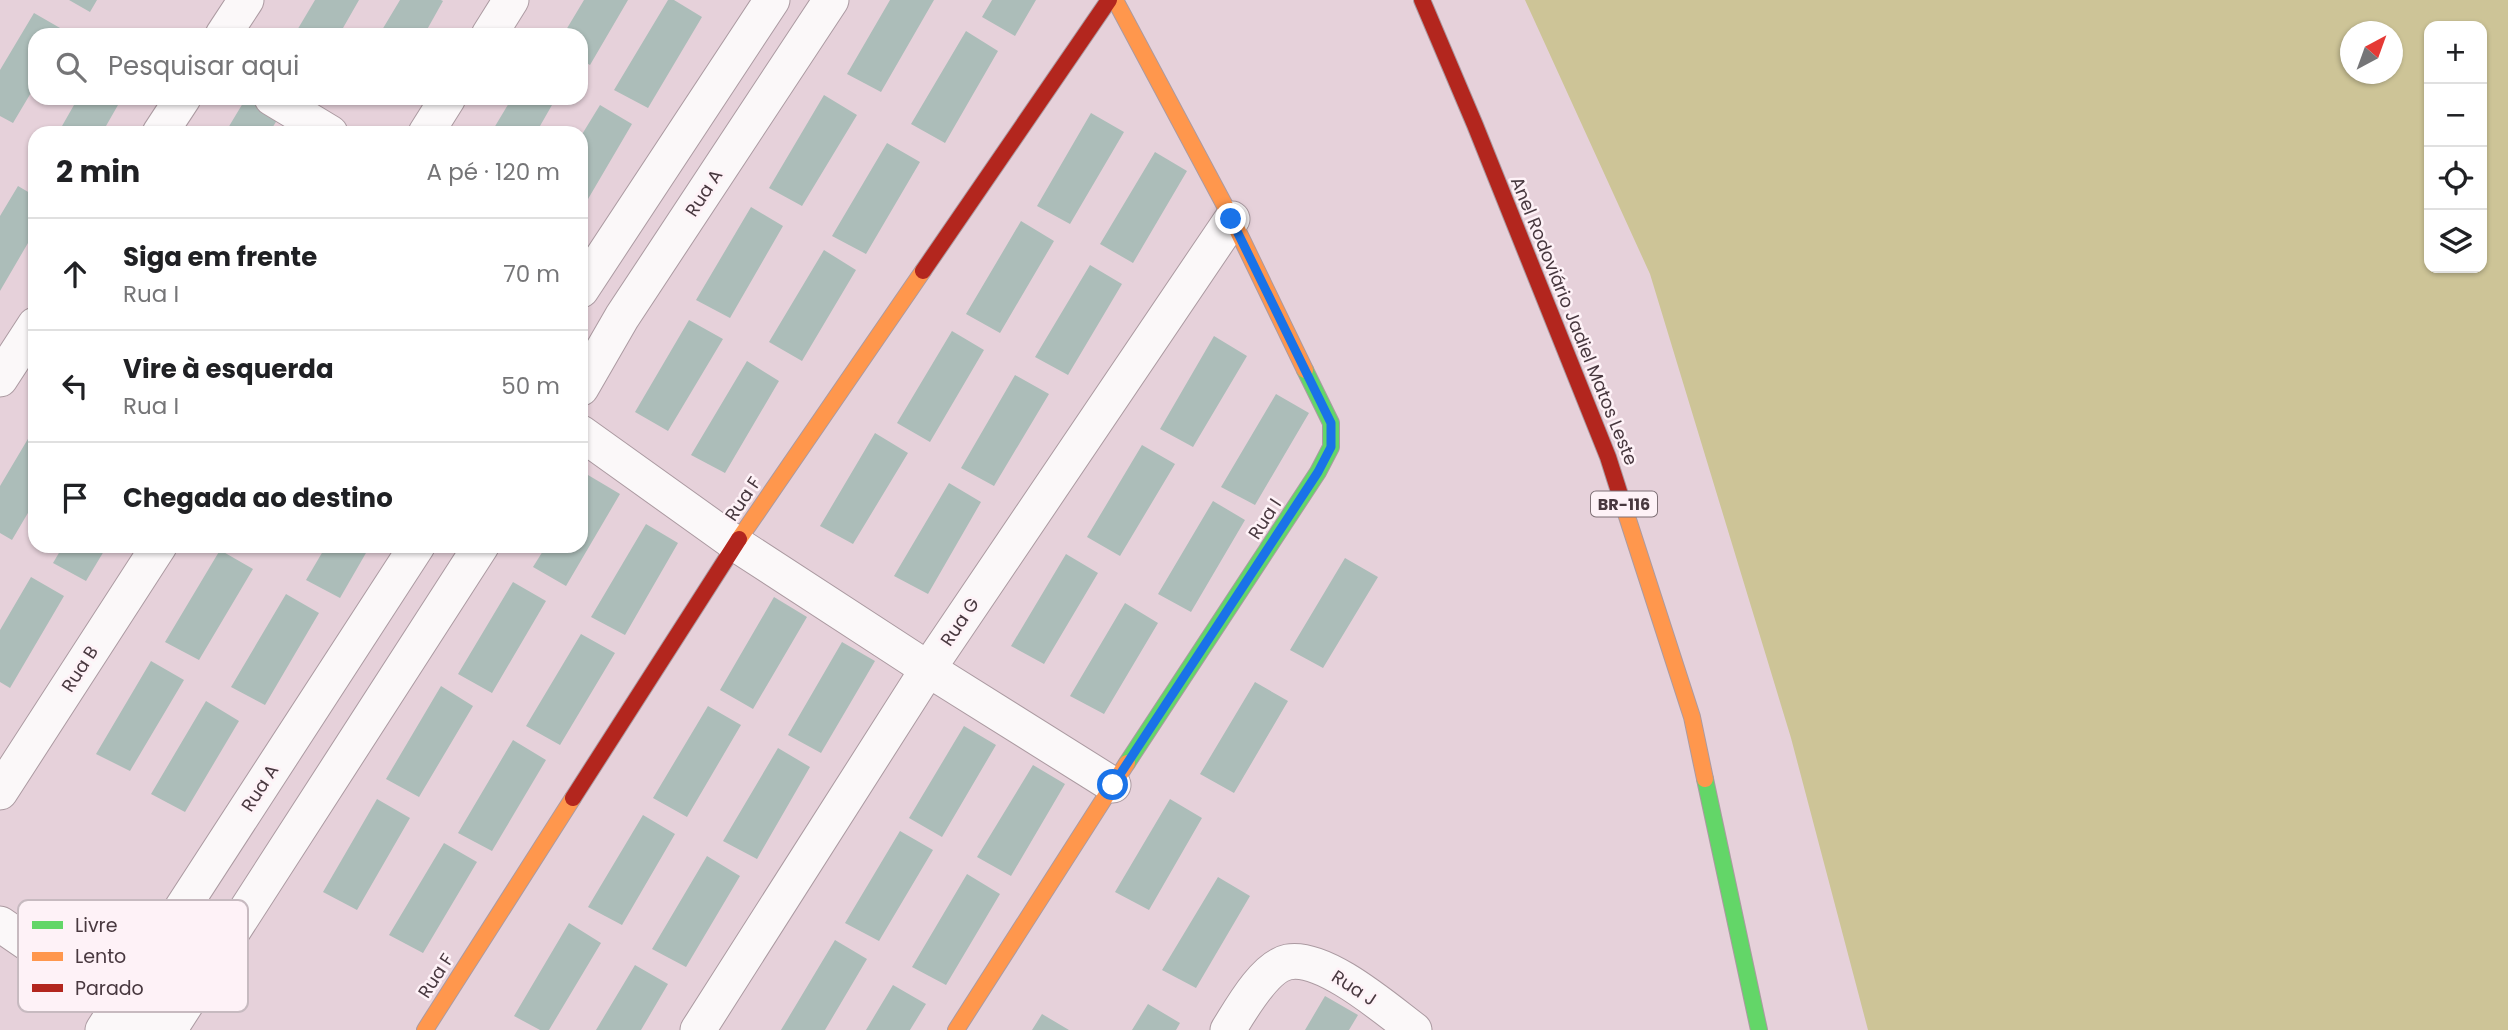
<!DOCTYPE html>
<html lang="pt">
<meta charset="utf-8">
<style>
body{margin:0;font-family:Poppins,sans-serif;background:#f2f2f2;color:#202124}
.controls{position:absolute;right:21px;top:21px;display:grid;overflow:hidden;border-radius:14px;box-shadow:0 2px 5px #0004}
.controls button{width:63px;height:63px;display:grid;place-items:center;padding:0;border:0;border-bottom:2px solid #e0e0e0;background:#fff;color:#202124;font:35px sans-serif}
.compass{position:absolute;left:2340px;top:21px;width:63px;height:63px;border-radius:50%;background:#fff;box-shadow:0 2px 5px #0004;rotate:41deg}
.stop{position:absolute;width:21px;height:21px;margin:-16px;border:5px solid #1a73e8;border-radius:50%;background:#fff}
.stop.end{background:#1a73e8;border-color:#fff;box-shadow:0 2px 7px #0008}
.list{margin:0;padding:0;list-style:none}
h2{display:flex;justify-content:space-between;align-items:center;height:91px;margin:0;padding:0 28px;font-size:30px}
h2 small{font-size:23px;font-weight:400;color:#757577}
.list li{display:grid;grid-template-columns:46px 1fr auto;gap:21px;align-items:center;box-sizing:border-box;height:112px;padding:0 28px;border-top:2px solid #e0e0e0}
.list b{display:block;font-size:26px;white-space:nowrap}
.list p{margin:0;font-size:23px;white-space:nowrap;color:#757577}
.list em{font-size:23px;font-style:normal;color:#757577}
.icon{flex:none;width:38px;height:38px;fill:none;stroke:currentColor;stroke-width:2;stroke-linecap:round;stroke-linejoin:round}
.map{position:relative;flex:none;width:2508px;height:1030px;overflow:hidden}
.search{position:absolute;background:#fff;box-shadow:0 2px 5px #0004;left:28px;top:28px;width:560px;height:77px;display:flex;align-items:center;gap:18px;box-sizing:border-box;padding:0 24px;border-radius:21px;color:#757577;font-size:26px}
.panel{position:absolute;background:#fff;box-shadow:0 2px 5px #0004;left:28px;top:126px;width:560px;height:427px;border-radius:21px}
.map>svg:first-child{display:block}
</style>
<div class="map">
<svg width="2508" height="1030" viewBox="0 0 2508 1030">
<rect width="100%" height="100%" fill="#e6d1da"/>
<path fill="#cdc497" fill-rule="evenodd" d="M1525 0H2508V1030H1868L1791 738 1650 274ZM2429 26H2482V268H2429ZM2350 32H2392V74H2350Z"/>
<path fill="#acbdb9" d="M69 0H97L90 12Z
M315 0H359L339 35H301L296 32Z
M400 0H441L443 1 424 35H379Z
M584 0H628L590 65 581 60V35H563Z
M668 0H674L702 17 648 108 614 90Z
M890 0H934L881 92 847 74Z
M992 0H1036L1015 36 982 17Z
M34 13 67 32 65 35H35V86L13 123 0 116V70Z
M966 31 998 51 945 143 911 124Z
M824 95 857 115 802 206 769 188Z
M78 98H122L102 133H58Z
M246 98 279 117 269 133H225Z
M512 98H556L536 133H491Z
M600 105 632 124 581 211V136Z
M1091 113 1124 132 1070 224 1037 206Z
M887 143 920 162 866 254 832 236Z
M1155 152 1187 171 1133 263 1100 244Z
M18 186 35 196V231L0 291V216Z
M751 207 783 226 730 318 696 300Z
M1021 221 1054 241 1000 333 966 314Z
M824 250 856 270 802 361 769 342Z
M1090 265 1122 284 1068 375 1035 357Z
M689 320 723 339 668 431 635 412Z
M952 331 984 350 930 442 897 423Z
M1214 336 1247 356 1193 447 1160 429Z
M747 361 779 381 725 473 691 455Z
M1015 375 1049 394 994 486 961 468Z
M1276 394 1309 413 1255 505 1221 487Z
M35 427V501L12 540 0 533V486Z
M875 433 908 453 853 544 820 526Z
M1142 445 1175 464 1120 556 1087 537Z
M588 475 620 494 566 586 533 567 546 546H581V487Z
M949 483 981 502 928 594 894 576Z
M1213 501 1245 520 1191 612 1158 594Z
M646 524 678 543 625 635 591 617Z
M63 546H107L86 581 53 563Z
M326 546H370L340 598 306 580Z
M220 550 253 569 199 660 165 642Z
M1066 554 1098 573 1044 664 1011 646Z
M1345 558 1378 577 1323 668 1290 650Z
M31 577 64 596 10 688 0 682V630Z
M513 582 546 601 492 693 458 674Z
M286 594 319 613 265 705 231 687Z
M774 597 807 617 753 709 720 690Z
M1125 603 1158 623 1104 714 1070 696Z
M581 634 615 653 560 745 526 726Z
M842 642 875 661 821 753 788 735Z
M151 661 184 680 130 771 96 754Z
M1255 682 1288 701 1234 793 1200 774Z
M441 686 473 706 419 797 386 779Z
M206 701 239 721 185 812 151 794Z
M708 706 741 725 687 817 653 798Z
M964 726 996 745 942 837 909 818Z
M513 740 546 760 492 851 458 833Z
M778 748 810 767 757 859 723 841Z
M1033 765 1065 784 1011 876 977 857Z
M377 799 410 818 357 910 323 892Z
M1170 799 1202 818 1149 910 1115 892Z
M643 815 675 834 622 925 588 907Z
M900 831 933 850 879 941 845 923Z
M444 843 477 862 423 953 389 935Z
M707 856 740 876 686 967 652 949Z
M967 874 1000 894 946 985 912 967Z
M1218 877 1250 896 1196 988 1162 970Z
M569 923 601 943 549 1030H540L514 1016Z
M835 940 867 959 825 1030H781Z
M635 965 668 984 641 1030H596Z
M893 985 926 1004 910 1030H866Z
M1325 996 1358 1015 1349 1030H1305Z
M1148 1004 1180 1023 1176 1030H1132Z
M1042 1014 1069 1030H1032Z"/>
<g fill="none" stroke-linecap="round" stroke-linejoin="round">
<defs>
<path id="street" d="M223 35 246 0
M489 35 511 0
M272 98 330 133
M160 133 183 98
M426 133 448 98
M581 290 772 0
M0 379 35 325
M581 388 622 317 831 0
M581 433 736 544 928 669 1113 785
M0 792 159 546
M0 924 154 1030
M103 1030 417 546
M169 1030 481 546
M698 1030 928 669 1232 219
M1228 1030C1240 1011 1264 967 1288 962 1324 955 1386 1009 1414 1030"/>
<path id="fast" d="M1127 763 1318 472 1331 447V423L1305 370
M1705 779 1759 1030"/>
<path id="slow" d="M1115 0 1232 219 1305 370
M1622 501 1692 717 1705 779
M739 539 923 271
M425 1030 573 798
M956 1030 1127 763"/>
<path id="jam" d="M1422 0 1475 125 1608 457 1622 501
M923 271 1109 0
M573 798 739 539"/>
</defs>
<use href="#street" stroke="#ab9aa1" stroke-width="37"/>
<use href="#fast" stroke="#ab9aa1" stroke-width="18"/>
<use href="#slow" stroke="#ab9aa1" stroke-width="18"/>
<use href="#jam" stroke="#ab9aa1" stroke-width="18"/>
<use href="#street" stroke="#fbf8f9" stroke-width="35"/>
<use href="#fast" stroke="#63d668" stroke-width="16"/>
<use href="#slow" stroke="#ff974d" stroke-width="16"/>
<use href="#jam" stroke="#b3261e" stroke-width="16"/>
</g>
<g fill="none" stroke-linecap="round" stroke-linejoin="round">
<path stroke="#1a73e8" stroke-width="9" d="M1113 785 1318 472 1331 447V423L1231 219"/>
</g>
<g text-anchor="middle" stroke-width="5" stroke-linejoin="round" paint-order="stroke">
<rect fill="#fef2f7" stroke="#7f7076" stroke-width="2" x="1591" y="491.5" width="66" height="25" rx="5"/>
<g font-size="16" font-weight="bold" fill="#48383f">
<text x="1624" y="510">BR-116</text>
</g>
<g font-size="18" fill="#48383f" stroke="#fef2f7">
<text transform="translate(704 193) rotate(-57)" y="6">Rua A</text>
<text transform="translate(1574 321) rotate(68)" y="6">Anel Rodoviário Jadiel Matos Leste</text>
<text transform="translate(743 499) rotate(-56)" y="6">Rua F</text>
<text transform="translate(1265 519) rotate(-57)" y="6">Rua I</text>
<text transform="translate(960 622) rotate(-56)" y="6">Rua G</text>
<text transform="translate(80 669) rotate(-57)" y="6">Rua B</text>
<text transform="translate(260 788) rotate(-57)" y="6">Rua A</text>
<text transform="translate(436 976) rotate(-57)" y="6">Rua F</text>
<text transform="translate(1354 988) rotate(33)" y="6">Rua J</text>
</g>
</g>
<rect x="18" y="900" width="230" height="112" rx="10" fill="#fef2f7" stroke="#c7bac0" stroke-width="2"/>
<rect x="32" y="921" width="31" height="8" fill="#63d668"/>
<rect x="32" y="952" width="31" height="9" fill="#ff974d"/>
<rect x="32" y="984" width="31" height="8" fill="#b3261e"/>
<g font-size="19" fill="#48383f">
<text x="75" y="932">Livre</text>
<text x="75" y="963">Lento</text>
<text x="75" y="995">Parado</text>
</g>
</svg>
<div class="controls">
<button>+</button>
<button>−</button>
<button><svg class="icon" aria-label="locate" viewBox="0 0 24 24"><circle cx="12" cy="12" r="6"/><path d="M12 2v4M12 18v4M2 12h4M18 12h4"/></svg></button>
<button><svg class="icon" aria-label="layers" viewBox="0 0 24 24"><path d="M12 4l9 5-9 5-9-5zM3 14l9 5 9-5"/></svg></button>
</div>
<svg class="compass" viewBox="-18 -18 36 36"><path d="M0-13l5 13h-10z" fill="#e53935"/><path d="M0 13l5-13h-10z" fill="#757577"/></svg>
<div class="stop" style="left:1113px;top:785px"></div>
<div class="stop end" style="left:1231px;top:219px"></div>
<div class="search"><svg class="icon" aria-label="search" viewBox="0 0 24 24"><circle cx="10" cy="10" r="6"/><path d="M15 15l6 6"/></svg>Pesquisar aqui</div>
<section class="panel">
<h2>2 min<small>A pé · 120 m</small></h2>
<ul class="list">
<li><svg class="icon" aria-label="ahead" viewBox="0 0 24 24"><path d="M12 20V5M6 11l6-6 6 6"/></svg><div><b>Siga em frente</b><p>Rua I</p></div><em>70 m</em></li>
<li><svg class="icon" aria-label="left" viewBox="0 0 24 24"><path d="M17 20v-9H6M10 6l-5 5 5 5"/></svg><div><b>Vire à esquerda</b><p>Rua I</p></div><em>50 m</em></li>
<li><svg class="icon" aria-label="arrive" viewBox="0 0 24 24"><path d="M6 21V4h12l-3 4 3 4H6"/></svg><div><b>Chegada ao destino</b></div></li>
</ul>
</section>
</div>
